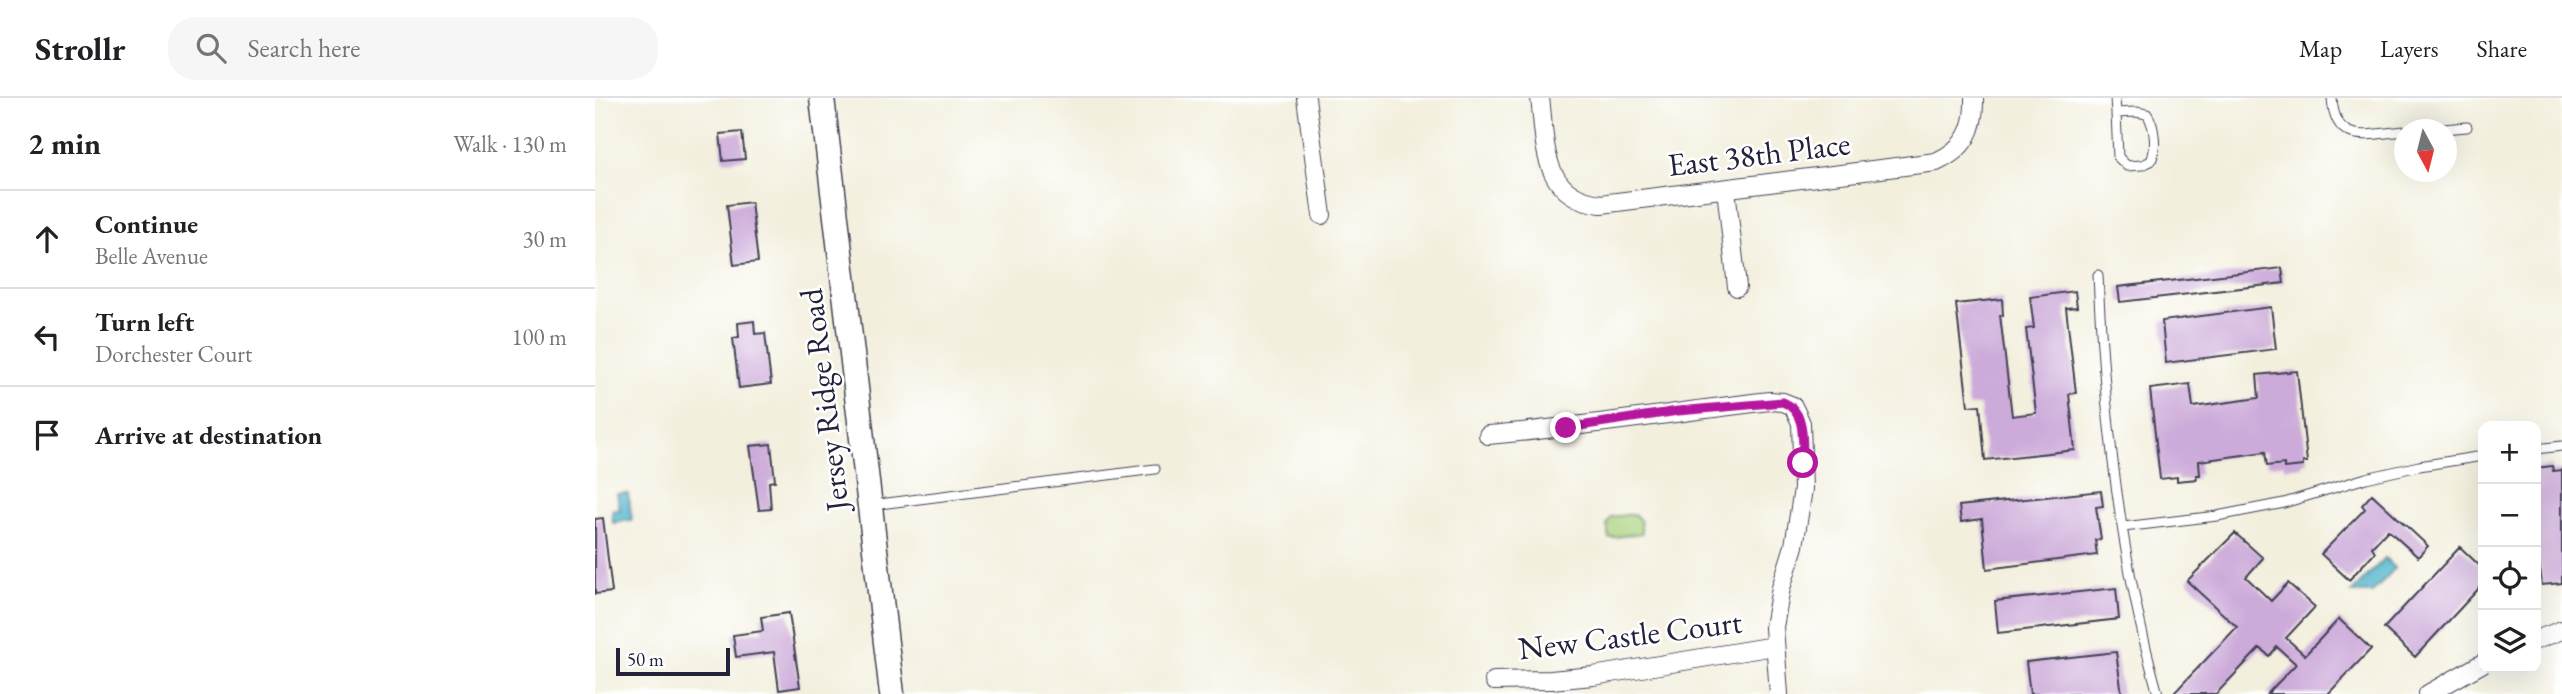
<!DOCTYPE html>
<meta charset="utf-8">
<style>
body{margin:0;font-family:"EB Garamond",serif;background:#f6f6f6;color:#202124}
.controls{position:absolute;right:21px;bottom:21px;display:grid;overflow:hidden;border-radius:14px;box-shadow:0 7px 28px #0002}
.controls button{width:63px;height:63px;display:grid;place-items:center;padding:0;border:0;border-bottom:2px solid #e0e0e0;background:#fff;color:#202124;font:35px sans-serif}
.compass{position:absolute;left:1799px;top:21px;width:63px;height:63px;border-radius:50%;background:#fff;box-shadow:0 7px 28px #0002;rotate:173deg}
.scale{position:absolute;left:21px;bottom:18px;width:114px;box-sizing:border-box;padding-left:7px;border:4px solid #22223b;border-top:0;font-size:19px;line-height:24px;white-space:nowrap;color:#22223b;-webkit-text-stroke:5px #fff;paint-order:stroke}
.stop{position:absolute;width:21px;height:21px;margin:-16px;border:5px solid #b5179e;border-radius:50%;background:#fff}
.stop.end{background:#b5179e;border-color:#fff;box-shadow:0 2px 7px #0008}
.list{margin:0;padding:0;list-style:none}
h2{display:flex;justify-content:space-between;align-items:center;height:91px;margin:0;padding:0 28px;font-size:30px}
h2 small{font-size:23px;font-weight:400;color:#757577}
.list li{display:grid;grid-template-columns:46px 1fr auto;gap:21px;align-items:center;box-sizing:border-box;height:98px;padding:0 28px;border-top:2px solid #e0e0e0}
.list b{display:block;font-size:26px;white-space:nowrap}
.list p{margin:0;font-size:23px;white-space:nowrap;color:#757577}
.list em{font-size:23px;font-style:normal;color:#757577}
.icon{flex:none;width:38px;height:38px;fill:none;stroke:currentColor;stroke-width:2;stroke-linecap:round;stroke-linejoin:round}
.map{position:relative;flex:none;width:1967px;height:596px;overflow:hidden}
header{display:flex;align-items:center;gap:42px;box-sizing:border-box;height:98px;padding:0 35px;background:#fff;border-bottom:2px solid #e0e0e0}
header strong{font-size:33px}
nav{display:flex;gap:38px;margin-inline-start:auto;font-size:24px}
.search{width:490px;height:63px;background:#f6f6f6;display:flex;align-items:center;gap:18px;box-sizing:border-box;padding:0 24px;border-radius:28px;color:#757577;font-size:26px}
main{display:flex}
aside{flex:1;background:#fff}
.map>svg:first-child{display:block}
</style>
<header>
<strong>Strollr</strong>
<div class="search"><svg class="icon" aria-label="search" viewBox="0 0 24 24"><circle cx="10" cy="10" r="6"/><path d="M15 15l6 6"/></svg>Search here</div>
<nav><a>Map</a><a>Layers</a><a>Share</a></nav>
</header>
<main>
<aside>
<h2>2 min<small>Walk · 130 m</small></h2>
<ul class="list">
<li><svg class="icon" aria-label="ahead" viewBox="0 0 24 24"><path d="M12 20V5M6 11l6-6 6 6"/></svg><div><b>Continue</b><p>Belle Avenue</p></div><em>30 m</em></li>
<li><svg class="icon" aria-label="left" viewBox="0 0 24 24"><path d="M17 20v-9H6M10 6l-5 5 5 5"/></svg><div><b>Turn left</b><p>Dorchester Court</p></div><em>100 m</em></li>
<li><svg class="icon" aria-label="arrive" viewBox="0 0 24 24"><path d="M6 21V4h12l-3 4 3 4H6"/></svg><div><b>Arrive at destination</b></div></li>
</ul>
</aside>
<div class="map">
<svg width="1967" height="596" viewBox="0 0 1967 596">
<rect width="100%" height="100%" fill="#fff"/>
<filter id="ink" filterUnits="userSpaceOnUse"><feTurbulence type="fractalNoise" baseFrequency=".0143" numOctaves="2"/><feDisplacementMap in="SourceGraphic" scale="14" xChannelSelector="R" yChannelSelector="G"/><feConvolveMatrix kernelMatrix="1 2 1 2 8 2 1 2 1" color-interpolation-filters="sRGB"/></filter>
<filter id="wash" filterUnits="userSpaceOnUse"><feTurbulence type="fractalNoise" baseFrequency=".00686" numOctaves="4" result="noise"/><feDisplacementMap in="SourceGraphic" scale="28" xChannelSelector="R" yChannelSelector="G"/><feGaussianBlur stdDeviation="1.57" result="paint"/><feColorMatrix in="noise" values="0 0 0 0 0 0 0 0 0 0 0 0 0 0 0 0 0 1.4 0 .05"/><feComposite in="paint" operator="in"/></filter>
<g filter="url(#wash)">
<rect width="100%" height="100%" fill="#f3efdd"/>
<path fill="#a7d27e" stroke="#647a5c" stroke-width="2" d="M1039 416 1045 422 1047 435 1014 440 1012 426 1016 419Z"/>
<path fill="#49b2c7" stroke="#366a81" stroke-width="2" d="M33 395 37 422 18 425 17 414 18 411 25 412 22 396Z
M1790 460 1800 470 1777 495H1756Z"/>
<g id="blocks">
<path fill="#ccaad9" d="M147 34 150 61 128 63 125 36Z
M156 104 163 164 139 167 132 107Z
M1687 170 1689 185 1525 204 1523 189Z
M1480 193 1482 209 1471 210 1481 295 1474 296 1480 352 1390 362 1385 307 1373 308 1361 206 1407 201 1408 217H1405L1417 318 1441 315 1431 231 1439 230 1435 199Z
M1676 209 1681 251 1571 265 1567 223Z
M159 223 160 236 170 235 176 286 144 290 138 240 144 239 143 225Z
M1702 273 1712 364H1708V368L1689 370V366L1672 368 1670 354 1604 363 1605 377H1601L1602 381 1582 383V379L1565 381 1555 291 1595 286 1598 309 1664 300 1662 277Z
M176 346 180 383 174 384 176 411 164 412 155 348Z
M1957 368 1958 373 1967 372V485L1947 487 1941 440V370Z
M1506 393 1508 408 1501 409 1506 441 1500 442 1502 457 1392 471 1387 421 1366 424 1364 408Z
M1777 396 1833 448 1823 459 1793 432 1777 449 1780 454 1754 482 1726 456 1770 411 1767 407Z
M8 420 17 494 0 496V421Z
M1640 435 1668 460 1651 479 1676 503 1693 485 1720 509 1691 540 1710 557 1744 521 1776 551 1733 596H1672L1701 566 1682 549 1674 558 1665 550 1621 596H1578L1642 529 1592 483Z
M1865 449 1888 471V486L1820 559 1789 530Z
M1521 490 1524 521 1403 535 1400 503Z
M194 515 205 589 184 592 179 554 141 559 138 537 168 533 166 519Z
M1521 554 1527 596H1435L1431 564Z"/>
</g>
</g>
<g filter="url(#ink)">
<use href="#blocks" fill-opacity="0" stroke="#414153" stroke-width="2"/>
<g fill="none" stroke-linecap="round" stroke-linejoin="round">
<defs>
<path id="lane" d="M1520 0 1521 15
M1737 0C1740 49 1773 36 1810 33
M1541 14 1552 16C1560 28 1562 50 1556 63L1547 67 1532 68 1523 59 1521 15Z
M1836 32 1872 29
M1503 177C1509 317 1525 461 1563 596
M1941 351 1967 348
M277 407 560 371
M1528 429 1622 418 1689 405 1771 380 1824 368 1888 358"/>
<path id="street" d="M711 0 727 117
M945 0C951 47 946 99 1006 106L1341 64C1370 51 1380 31 1379 0
M1131 91 1142 189
M893 337C987 329 1081 314 1175 303L1188 304 1198 308 1206 325 1208 391 1199 448 1186 490 1179 529 1184 596
M1941 542 1967 532
M899 583 956 582 998 578 1179 548
M1833 596 1888 565"/>
<path id="secondary" d="M227 0 297 596"/>
</defs>
<use href="#lane" stroke="#414153" stroke-width="11"/>
<use href="#street" stroke="#414153" stroke-width="20"/>
<use href="#secondary" stroke="#414153" stroke-width="27"/>
<use href="#lane" stroke="#fff" stroke-width="9"/>
<use href="#street" stroke="#fff" stroke-width="18"/>
<use href="#secondary" stroke="#fff" stroke-width="24"/>
</g>
</g>
<g fill="none" stroke-linecap="round" stroke-linejoin="round" filter="url(#ink)">
<path stroke="#b5179e" stroke-width="9" d="M971 330 1083 313 1188 304C1212 314 1207 342 1208 365"/>
</g>
<g text-anchor="middle" stroke-width="5" stroke-linejoin="round" paint-order="stroke">
<g font-size="32" fill="#22223b" stroke="#fff">
<text transform="translate(1164 56) rotate(-7)" y="11">East 38th Place</text>
<text transform="translate(229 302) rotate(-97)" y="11">Jersey Ridge Road</text>
<text transform="translate(1035 537) rotate(-7)" y="11">New Castle Court</text>
</g>
</g>
</svg>
<div class="controls">
<button>+</button>
<button>−</button>
<button><svg class="icon" aria-label="locate" viewBox="0 0 24 24"><circle cx="12" cy="12" r="6"/><path d="M12 2v4M12 18v4M2 12h4M18 12h4"/></svg></button>
<button><svg class="icon" aria-label="layers" viewBox="0 0 24 24"><path d="M12 4l9 5-9 5-9-5zM3 14l9 5 9-5"/></svg></button>
</div>
<svg class="compass" viewBox="-18 -18 36 36"><path d="M0-13l5 13h-10z" fill="#e53935"/><path d="M0 13l5-13h-10z" fill="#757577"/></svg>
<div class="scale">50 m</div>
<div class="stop" style="left:1208px;top:365px"></div>
<div class="stop end" style="left:971px;top:330px"></div>
</div>
</main>
